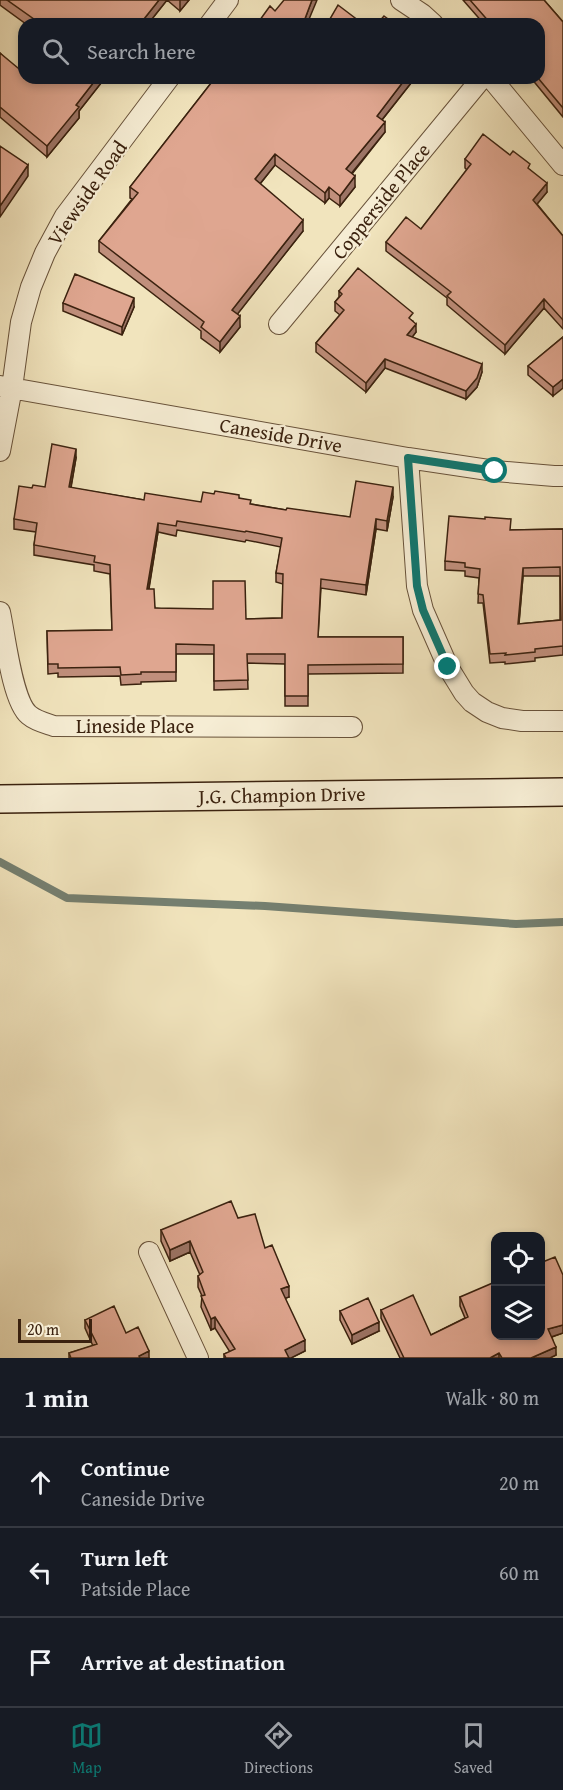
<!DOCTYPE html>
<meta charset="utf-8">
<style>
body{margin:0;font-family:"Gentium Book Plus",serif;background:#20242c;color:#f1f3f6}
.controls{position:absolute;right:18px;bottom:18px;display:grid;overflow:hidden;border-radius:12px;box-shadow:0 3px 9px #0003}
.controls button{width:54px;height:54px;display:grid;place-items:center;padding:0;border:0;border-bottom:2px solid #363941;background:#171b24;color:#f1f3f6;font:30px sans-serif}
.scale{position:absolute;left:18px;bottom:15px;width:74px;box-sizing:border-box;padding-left:6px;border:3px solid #3b220f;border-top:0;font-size:16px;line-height:21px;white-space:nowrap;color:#3b220f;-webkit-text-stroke:4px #f6edd4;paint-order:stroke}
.stop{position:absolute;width:18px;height:18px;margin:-14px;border:4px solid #0f766e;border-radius:50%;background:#fff}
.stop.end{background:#0f766e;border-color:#fff;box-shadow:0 2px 6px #0008}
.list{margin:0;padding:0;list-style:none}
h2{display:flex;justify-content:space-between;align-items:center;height:78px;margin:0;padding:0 24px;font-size:26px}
h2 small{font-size:20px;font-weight:400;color:#9ea1a6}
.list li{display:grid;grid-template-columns:39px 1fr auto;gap:18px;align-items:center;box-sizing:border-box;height:90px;padding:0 24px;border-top:2px solid #363941}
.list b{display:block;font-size:22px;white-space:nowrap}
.list p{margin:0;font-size:20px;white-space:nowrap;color:#9ea1a6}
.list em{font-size:20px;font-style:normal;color:#9ea1a6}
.icon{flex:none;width:33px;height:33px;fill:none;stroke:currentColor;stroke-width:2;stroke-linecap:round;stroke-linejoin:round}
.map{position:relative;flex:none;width:563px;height:1358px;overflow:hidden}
.search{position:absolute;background:#171b24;box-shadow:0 3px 9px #0003;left:18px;right:18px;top:18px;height:66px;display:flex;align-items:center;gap:15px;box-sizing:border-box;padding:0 21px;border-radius:18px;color:#9ea1a6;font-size:22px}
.sheet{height:348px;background:#171b24}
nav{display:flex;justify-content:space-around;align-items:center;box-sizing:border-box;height:84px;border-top:2px solid #363941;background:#171b24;font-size:16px;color:#9ea1a6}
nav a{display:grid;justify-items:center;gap:3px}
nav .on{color:#0f766e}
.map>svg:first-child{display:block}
</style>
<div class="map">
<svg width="563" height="1358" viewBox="0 0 563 1358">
<rect width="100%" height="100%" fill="#f1e4bd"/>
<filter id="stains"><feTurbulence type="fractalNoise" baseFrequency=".00333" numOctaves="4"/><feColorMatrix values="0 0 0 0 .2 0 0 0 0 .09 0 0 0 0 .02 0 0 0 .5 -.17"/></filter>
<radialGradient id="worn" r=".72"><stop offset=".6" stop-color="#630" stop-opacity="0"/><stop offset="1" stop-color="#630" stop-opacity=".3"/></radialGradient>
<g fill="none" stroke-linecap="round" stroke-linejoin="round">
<path stroke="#758071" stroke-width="8" d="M0 862 67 898 265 906 516 924 563 922"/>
<defs>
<path id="street" d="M401 0 422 14 433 24
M210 24 228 0
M491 78 563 165
M279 324 482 78
M0 386 408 458 495 471 554 476H563
M0 451 12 388 21 322 31 287 45 253 65 216 169 78
M408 458 417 586 423 610 448 667 464 693 472 702 487 712 502 718 522 721H563
M0 612C5 635 12 701 29 715 36 721 45 723 54 726L352 727
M149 1252 198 1358"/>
<path id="secondary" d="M0 799 563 792"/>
</defs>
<use href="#street" stroke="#68523a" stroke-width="22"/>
<use href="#secondary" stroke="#3b220f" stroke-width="30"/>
<use href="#street" stroke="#f6edd4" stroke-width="20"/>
<use href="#secondary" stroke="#f6edd4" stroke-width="27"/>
</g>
<path fill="#c08f7c" stroke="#3b220f" stroke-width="1.5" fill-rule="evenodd" d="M0 0H189L180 11 167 0 148 24H26L0 5Z
M463 0H544L563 22V117L531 78H539V24H484Z
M0 53 24 78H105L79 111V118L47 157 0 117Z
M215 78H415L382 120 385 132 352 174 355 187 340 206 329 198 325 203 275 165 260 184 303 231 237 314 240 327 220 352 201 338V331L99 252V241L132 199 130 198V187Z
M465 159 530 170 547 192 537 204 563 236V329L544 308 505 354 447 305V298L386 251V242L421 229 467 170 465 168Z
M339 291 413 321 416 332 412 337 482 372 477 387 466 399 385 368 366 392 316 352V343L340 315 335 311V302L339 297Z
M63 303 134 307 122 335 63 311Z
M563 337 553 396 528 375V366Z
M76 458 71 488 144 500 201 502 239 498 251 504 286 510 350 517 393 497 387 531 376 529 366 595 321 588 318 637H403V673L308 674V706H285V664L247 663 248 689 214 690V654H176V681L141 682V684L121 685 120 676 58 677V673L48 674 47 631 112 630 110 574 94 571V565L34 555V545L36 532 14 529V519L32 488 45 487ZM177 530 245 542 246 540 281 547 276 573V582L283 584 282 618 246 619 155 608 149 589 158 532 176 536Z
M563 529V655L535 658V661L505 664V662L490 663 483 603H478L479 578 465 576V571L445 570V561L511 530ZM523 576H560V620L519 624Z
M238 1218 265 1248 289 1297 285 1298 305 1351 291 1358H224V1354L230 1352 215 1328 211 1330 201 1307 202 1296 198 1287V1276L200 1275 190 1252 170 1261 161 1241V1230Z
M563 1275V1333L552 1337 556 1355 550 1358H400L381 1318V1310L431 1335 465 1318 460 1306V1297Z
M340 1311 379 1331 352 1344 340 1320Z
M85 1320 126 1333 149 1358H69V1353L93 1346 85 1328Z"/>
<path fill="#9c7465" stroke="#3b220f" stroke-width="1.5" d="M159 0H167L148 24H140Z
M180 0H189L180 11Z
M312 0H317L307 24H303Z
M97 78H105L79 111V118L47 157V146L76 105Z
M406 78H415L377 126V116Z
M385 122V132L346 180V169Z
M275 154V165L255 190V179Z
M28 165V176L0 217V206Z
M355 176V187L340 206V196Z
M547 183V192L533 209V200Z
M329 187V198L325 203V193Z
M303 220V231L232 321V310Z
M134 298V307L122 335V327Z
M544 299V308L505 354V345Z
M240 316V327L220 352V342Z
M416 324V332L407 344V335Z
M385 359V368L366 392V383Z
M482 364V372L477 387 466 399V391Z
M563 379V388L553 396V387Z
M76 449V458L69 497V487Z
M393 487V497L387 531V521Z
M376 519V529L366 595V585Z
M158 523V532L147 599V589Z
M523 568V576L518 633V624Z
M190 1241V1252L170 1261V1250Z
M289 1286V1297L281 1300V1289Z
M215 1317V1328L211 1330V1319Z
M379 1322V1331L352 1344V1335Z
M563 1325V1333L548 1338V1329Z
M305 1340V1351L291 1358H285V1350Z
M556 1347V1355L550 1358H531Z
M149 1351V1358H139V1356Z
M499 1353V1358H490Z"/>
<path fill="#dfa690" stroke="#3b220f" stroke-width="1.5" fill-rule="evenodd" d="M7 0H159L140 24H41Z
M284 0H312L303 24H257L270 6 275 11Z
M470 0H544L563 22V108L538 78H539V24H491Z
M338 5 363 24H327Z
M384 16 395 24H377Z
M0 53 24 73V78H97L76 105 79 107 47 146 0 107Z
M215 78H406L377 116 385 122 346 169 355 176 340 196 329 187 325 193 275 154 255 179 303 220 232 310 240 316 220 342 201 327 204 322 99 241 138 193 130 187Z
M483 134 510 155 513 151 530 164 528 168 547 183 533 200 563 236V320L544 299 505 345 447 296 451 292 386 242 406 217 421 229 471 164 465 159Z
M0 146 28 165 0 206Z
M358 268 413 313 409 318 416 324 407 335 482 364 477 378 466 391 385 359 366 383 316 343 344 310 335 302 342 294 339 291Z
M75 274 134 298 122 327 63 303Z
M563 337V379L553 387 528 366Z
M52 444 76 449 69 487 144 500 145 493 201 502 203 492 214 494 215 491 239 495V498L251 500 250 504 286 510 287 508 350 517 356 481 393 487 387 521 376 519 366 585 321 579 318 637H403V664L308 665V696H285V654H247L248 680 214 681V645L176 644V672H141V674L121 675 120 667 58 668V664H48L47 631 112 630 110 565 94 562 95 556 34 545 37 523 14 519 19 486 32 488 33 485 45 487ZM177 521 245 532 246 531 282 538 276 573 283 574 282 618 246 619 245 581H213V609L155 608 154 589H147L158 523 176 526Z
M449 516 485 519V517L511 519 510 530 563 529V646L535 649V652L505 655 506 653 490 654 483 595 478 594 480 569 465 567V563L445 561ZM560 567 561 620 518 624 523 568Z
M231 1201 238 1218 255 1214 265 1248 272 1245 289 1286 281 1289 305 1340 285 1350 289 1358H226L224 1354 235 1349 215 1317 211 1319 201 1296 205 1295 198 1276 203 1272 190 1241 170 1250 161 1230Z
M555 1257 563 1275V1325L548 1329 556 1347 531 1358H502L499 1353 490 1358H404L381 1310 413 1295 431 1335 468 1317 460 1297 495 1282V1335H540V1263Z
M368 1298 379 1322 352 1335 340 1311Z
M114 1306 126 1333 138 1327 149 1351 139 1356 140 1358H71L69 1353 97 1344 85 1320Z"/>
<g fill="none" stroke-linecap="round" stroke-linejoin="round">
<path stroke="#0f766e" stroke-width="8" d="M448 667 423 610 417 586 408 458 495 471"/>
</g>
<g text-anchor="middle" stroke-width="4.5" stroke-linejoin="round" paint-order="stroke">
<g font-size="20" fill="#3b220f" stroke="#f6edd4">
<text transform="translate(87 193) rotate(-55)" y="7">Viewside Road</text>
<text transform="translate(381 201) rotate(-51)" y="7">Copperside Place</text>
<text transform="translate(281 435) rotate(10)" y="7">Caneside Drive</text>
<text x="135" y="733">Lineside Place</text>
<text transform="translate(282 795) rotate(-1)" y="7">J.G. Champion Drive</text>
</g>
</g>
<rect width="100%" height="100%" filter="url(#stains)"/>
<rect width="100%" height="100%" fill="url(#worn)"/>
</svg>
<div class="controls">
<button><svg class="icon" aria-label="locate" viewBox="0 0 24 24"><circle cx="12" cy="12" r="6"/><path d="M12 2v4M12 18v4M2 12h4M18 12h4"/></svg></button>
<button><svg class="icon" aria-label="layers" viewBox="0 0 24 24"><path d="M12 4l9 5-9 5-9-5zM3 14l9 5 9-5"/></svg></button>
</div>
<div class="scale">20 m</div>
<div class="stop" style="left:495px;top:471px"></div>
<div class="stop end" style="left:448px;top:667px"></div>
<div class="search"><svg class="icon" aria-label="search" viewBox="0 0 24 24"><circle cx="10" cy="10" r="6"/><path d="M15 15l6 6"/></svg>Search here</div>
</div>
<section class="sheet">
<h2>1 min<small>Walk · 80 m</small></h2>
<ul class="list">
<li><svg class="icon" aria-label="ahead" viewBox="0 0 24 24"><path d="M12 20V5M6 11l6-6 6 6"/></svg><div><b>Continue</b><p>Caneside Drive</p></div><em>20 m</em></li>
<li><svg class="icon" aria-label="left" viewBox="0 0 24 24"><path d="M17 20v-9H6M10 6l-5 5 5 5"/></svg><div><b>Turn left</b><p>Patside Place</p></div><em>60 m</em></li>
<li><svg class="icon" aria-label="arrive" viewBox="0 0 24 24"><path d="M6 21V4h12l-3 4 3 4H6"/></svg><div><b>Arrive at destination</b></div></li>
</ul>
</section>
<nav>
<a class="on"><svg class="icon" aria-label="map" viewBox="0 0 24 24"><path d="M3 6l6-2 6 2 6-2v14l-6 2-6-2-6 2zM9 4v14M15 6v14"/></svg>Map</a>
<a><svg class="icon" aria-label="directions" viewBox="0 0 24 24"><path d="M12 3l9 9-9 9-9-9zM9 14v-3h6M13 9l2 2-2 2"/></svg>Directions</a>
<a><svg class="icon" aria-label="saved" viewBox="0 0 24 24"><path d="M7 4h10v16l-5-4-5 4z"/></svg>Saved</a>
</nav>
